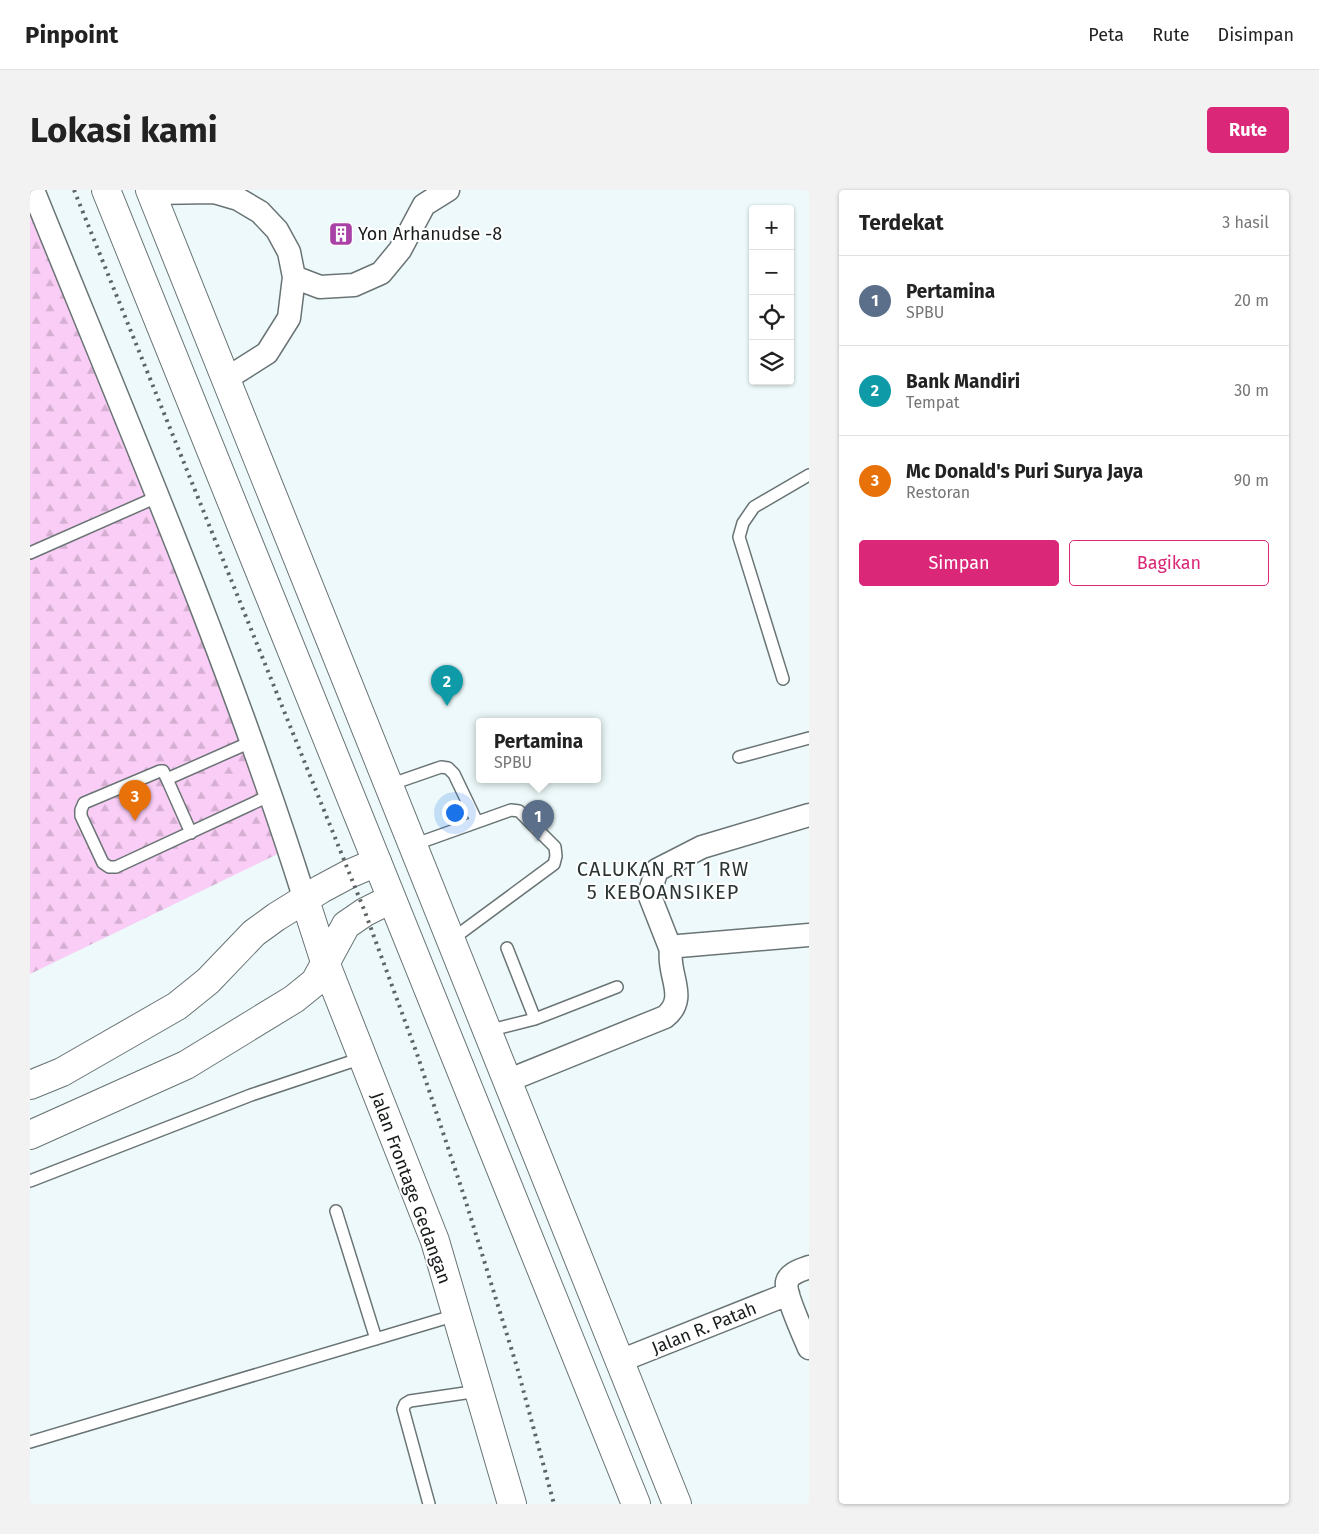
<!DOCTYPE html>
<html lang="id">
<meta charset="utf-8">
<style>
body{margin:0;font-family:"Fira Sans",sans-serif;background:#f2f2f2;color:#222}
.controls{position:absolute;right:15px;top:15px;display:grid;overflow:hidden;border-radius:5px;box-shadow:0 1px 4px #0004}
.controls button{width:45px;height:45px;display:grid;place-items:center;padding:0;border:0;border-bottom:1px solid #e0e0e0;background:#fff;color:#222;font:25px sans-serif}
.you{position:absolute;left:424px;top:622px;width:18px;height:18px;margin:-12px;border:4px solid #fff;border-radius:50%;background:#1a73e8;box-shadow:0 0 0 8px #1a73e833}
.badge{display:grid;place-items:center;width:32px;height:32px;border-radius:50%;background:#db2777;color:#fff;font-size:16px;font-weight:700}
.pin{position:absolute;translate:-50% -41px;filter:drop-shadow(0 1px 2px #0008)}
.pin::after{content:'';position:absolute;top:26px;width:18px;height:15px;background:inherit;clip-path:polygon(0 0,100% 0,50% 100%)}
.popup{position:absolute;left:446px;top:528px;width:125px;height:65px;box-sizing:border-box;display:grid;place-content:center;border-radius:5px;background:#fff;filter:drop-shadow(0 1px 4px #0005);font-size:16px;white-space:nowrap;color:#767676}
.popup b{font-size:19px;color:#222}
.popup::after{content:'';position:absolute;left:50%;top:100%;margin-left:-10px;border:10px solid transparent;border-top-color:#fff}
.list{margin:0;padding:0;list-style:none}
h2{display:flex;justify-content:space-between;align-items:center;height:65px;margin:0;padding:0 20px;font-size:21px}
h2 small{font-size:16px;font-weight:400;color:#767676}
.list li{display:grid;grid-template-columns:32px 1fr auto;gap:15px;align-items:center;box-sizing:border-box;height:90px;padding:0 20px;border-top:1px solid #e0e0e0}
.list b{display:block;font-size:19px;white-space:nowrap}
.list p{margin:0;font-size:16px;white-space:nowrap;color:#767676}
.list em{font-size:16px;font-style:normal;color:#767676}
.actions{display:flex;gap:10px;padding:15px 20px}
.actions a{flex:1;padding:11px 0;border:1px solid #db2777;border-radius:5px;text-align:center;font-size:18px;color:#db2777}
.actions .main{background:#db2777;color:#fff}
.icon{flex:none;width:28px;height:28px;fill:none;stroke:currentColor;stroke-width:2;stroke-linecap:round;stroke-linejoin:round}
.map{position:relative;flex:none;width:779px;height:1314px;overflow:hidden;border-radius:5px}
header{display:flex;align-items:center;gap:30px;box-sizing:border-box;height:70px;padding:0 25px;background:#fff;border-bottom:1px solid #e0e0e0}
header strong{font-size:24px}
nav{display:flex;gap:28px;margin-inline-start:auto;font-size:18px}
.intro{display:flex;align-items:center;justify-content:space-between;box-sizing:border-box;height:120px;padding:0 30px}
h1{margin:0;font-size:35px}
.button{padding:12px 22px;border-radius:5px;background:#db2777;color:#fff;font-size:18px;font-weight:700}
main{display:flex;gap:30px;padding:0 30px}
aside{flex:1;background:#fff;border-radius:5px;box-shadow:0 1px 4px #0004}
.map>svg:first-child{display:block}
</style>
<header>
<strong>Pinpoint</strong>
<nav><a>Peta</a><a>Rute</a><a>Disimpan</a></nav>
</header>
<div class="intro"><h1>Lokasi kami</h1><a class="button">Rute</a></div>
<main>
<div class="map">
<svg width="779" height="1314" viewBox="0 0 779 1314">
<defs>
<pattern id="forest-firs" width="22" height="20" patternUnits="userSpaceOnUse" patternTransform="scale(1.25)"><rect width="22" height="20" fill="#f9cdf6"/><path d="M5 1l3.5 6h-7zM16 11l3.5 6h-7z" fill="#d5afd2"/></pattern>
</defs>
<rect width="100%" height="100%" fill="#edf9fa"/>
<path fill="url(#forest-firs)" d="M0 21 258 659 0 784Z"/>
<g fill="none" stroke-linecap="round" stroke-linejoin="round">
<defs>
<path id="lane" d="M0 363 127 307
M753 489 709 347 713 333 724 317 779 285
M223 551 137 589 133 581H130L54 613 51 620V626L73 673 79 677H86L241 605
M709 567 779 548
M137 589 161 643
M359 595 411 577 418 578 424 584 447 632
M383 655 481 620 489 621 525 657 526 666 524 674 421 750
M477 758 505 829
M457 841 505 829 587 797
M0 991 221 905 332 868
M306 1021 346 1149
M0 1252 426 1125
M399 1314 373 1219 375 1214 380 1211 449 1201"/>
<path id="street" d="M3 0C98 235 199 468 275 710
M121 3 184 2 208 9 230 22 247 40 259 62 264 87 259 128 237 163 196 189
M264 87 290 97 324 95 351 83 370 60 394 15 418 0
M641 760 649 756 779 745
M477 891 635 827C659 808 637 785 641 760L619 704 627 680 672 657 779 625
M779 1077C772 1080 759 1083 757 1092 754 1102 774 1146 779 1158
M590 1171 758 1104"/>
<path id="secondary" d="M275 710 295 772 405 1051 482 1314
M0 895 32 882 147 816 178 791 224 743 246 727 291 699 319 684 347 672
M0 945 156 875 264 809 285 792 316 735 335 722 361 709"/>
<path id="highway" d="M76 0 606 1314
M120 0 647 1314"/>
</defs>
<use href="#lane" stroke="#6a7475" stroke-width="14"/>
<use href="#street" stroke="#6a7475" stroke-width="25"/>
<use href="#secondary" stroke="#6a7475" stroke-width="30"/>
<use href="#highway" stroke="#6a7475" stroke-width="30"/>
<use href="#lane" stroke="#fff" stroke-width="11"/>
<use href="#street" stroke="#fff" stroke-width="22"/>
<use href="#secondary" stroke="#fff" stroke-width="28"/>
<use href="#highway" stroke="#fff" stroke-width="28"/>
<path stroke="#5e6465" stroke-width="4" stroke-dasharray="2.5 5" stroke-linecap="butt" d="M44 0 335 722 387 864 435 1009 487 1177 524 1314"/>
</g>
<defs>
<symbol id="building-square" viewBox="-11 -11 22 22"><rect x="-9" y="-9" width="18" height="18" rx="4" fill="#a842a6" stroke="#fff"/><path d="M-4-6H4V6H1V3H-1V6H-4ZM-2.5-4.3h1.7v1.8h-1.7ZM.8-4.3h1.7v1.8H.8ZM-2.5-1h1.7V.8h-1.7ZM.8-1h1.7V.8H.8Z" fill="#fff"/></symbol>
</defs>
<g fill-rule="evenodd">
<use href="#building-square" x="297" y="30" width="28" height="28"/>
</g>
<g text-anchor="middle" stroke-width="4" stroke-linejoin="round" paint-order="stroke">
<g font-size="18" fill="#181c1d" stroke="#fff" text-anchor="start">
<text x="328" y="50">Yon Arhanudse -8</text>
</g>
<g font-size="18" fill="#181c1d" stroke="#fff">
<text transform="translate(381 998) rotate(70)" y="6">Jalan Frontage Gedangan</text>
<text transform="translate(674 1138) rotate(-22)" y="6">Jalan R. Patah</text>
</g>
<g font-size="20" letter-spacing="1" fill="#2b3535" stroke="#fff">
<text x="633" y="686">CALUKAN RT 1 RW<tspan x="633" dy="23">5 KEBOANSIKEP</tspan></text>
</g>
</g>
</svg>
<div class="controls">
<button>+</button>
<button>−</button>
<button><svg class="icon" aria-label="locate" viewBox="0 0 24 24"><circle cx="12" cy="12" r="6"/><path d="M12 2v4M12 18v4M2 12h4M18 12h4"/></svg></button>
<button><svg class="icon" aria-label="layers" viewBox="0 0 24 24"><path d="M12 4l9 5-9 5-9-5zM3 14l9 5 9-5"/></svg></button>
</div>
<div class="you"></div>
<div class="pin badge" style="left:508px;top:651px;background:#5c6f8a">1</div>
<div class="popup"><b>Pertamina</b>SPBU</div>
<div class="pin badge" style="left:417px;top:516px;background:#0f9aa8">2</div>
<div class="pin badge" style="left:105px;top:631px;background:#e8710a">3</div>
</div>
<aside>
<h2>Terdekat<small>3 hasil</small></h2>
<ul class="list">
<li><span class="badge" style="background:#5c6f8a">1</span><div><b>Pertamina</b><p>SPBU</p></div><em>20 m</em></li>
<li><span class="badge" style="background:#0f9aa8">2</span><div><b>Bank Mandiri</b><p>Tempat</p></div><em>30 m</em></li>
<li><span class="badge" style="background:#e8710a">3</span><div><b>Mc Donald's Puri Surya Jaya</b><p>Restoran</p></div><em>90 m</em></li>
</ul>
<div class="actions"><a class="main">Simpan</a><a>Bagikan</a></div>
</aside>
</main>
